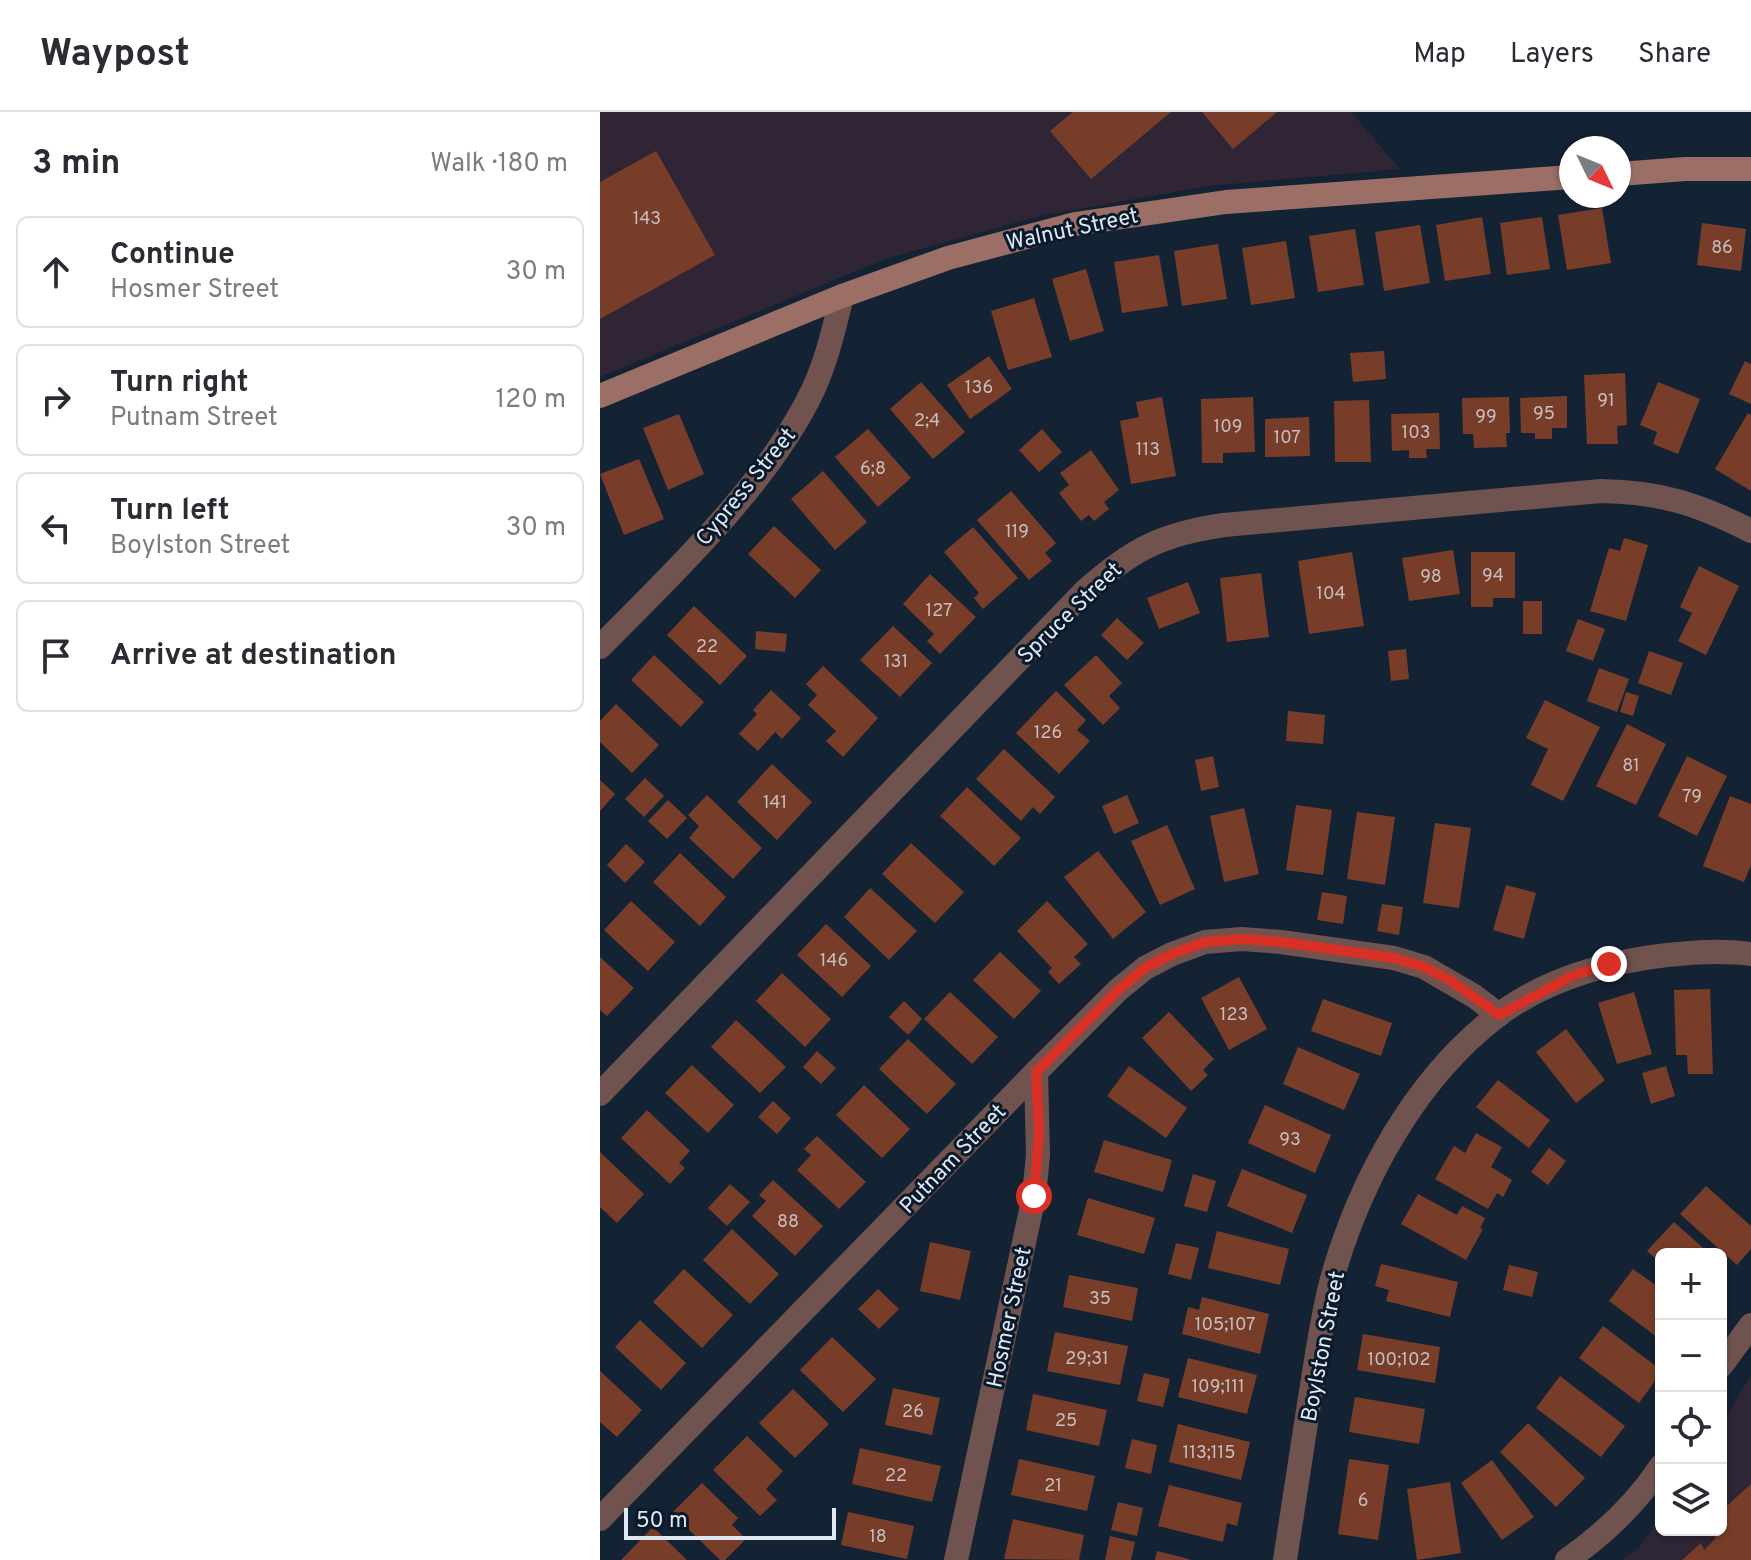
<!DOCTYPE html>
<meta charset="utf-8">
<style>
body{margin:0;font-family:Overpass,sans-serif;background:#f2f2f3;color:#2b2b33}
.controls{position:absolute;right:24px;bottom:24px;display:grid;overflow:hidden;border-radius:12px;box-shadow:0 2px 6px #0004}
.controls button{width:72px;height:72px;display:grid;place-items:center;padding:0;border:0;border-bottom:2px solid #e1e1e2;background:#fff;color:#2b2b33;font:40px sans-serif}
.compass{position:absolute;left:959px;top:24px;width:72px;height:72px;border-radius:50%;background:#fff;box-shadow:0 2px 6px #0004;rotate:133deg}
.scale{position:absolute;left:24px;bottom:20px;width:212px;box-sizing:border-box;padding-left:8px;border:4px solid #dee9f4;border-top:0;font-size:22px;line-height:28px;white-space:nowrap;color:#dee9f4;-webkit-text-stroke:6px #0a1a2a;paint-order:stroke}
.stop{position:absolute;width:24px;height:24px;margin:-18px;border:6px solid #d93025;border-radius:50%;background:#fff}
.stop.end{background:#d93025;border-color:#fff;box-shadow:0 2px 8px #0008}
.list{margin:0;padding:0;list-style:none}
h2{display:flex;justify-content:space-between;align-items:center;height:104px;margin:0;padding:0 32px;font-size:34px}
h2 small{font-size:26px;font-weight:400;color:#7c7c81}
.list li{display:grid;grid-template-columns:52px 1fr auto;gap:24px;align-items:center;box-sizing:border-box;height:112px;margin:0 16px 16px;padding:0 16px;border:2px solid #e1e1e2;border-radius:12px}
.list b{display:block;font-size:30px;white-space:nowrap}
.list p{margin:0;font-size:26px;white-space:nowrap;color:#7c7c81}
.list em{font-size:26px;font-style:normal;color:#7c7c81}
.icon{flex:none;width:44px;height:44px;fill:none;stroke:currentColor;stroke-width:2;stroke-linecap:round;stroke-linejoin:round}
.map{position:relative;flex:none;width:1151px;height:1448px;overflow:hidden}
header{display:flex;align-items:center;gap:48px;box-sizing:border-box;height:112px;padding:0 40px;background:#fff;border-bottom:2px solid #e1e1e2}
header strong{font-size:38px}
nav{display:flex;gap:44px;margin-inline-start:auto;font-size:28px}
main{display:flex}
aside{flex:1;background:#fff}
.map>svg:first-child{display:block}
</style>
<header>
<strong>Waypost</strong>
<nav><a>Map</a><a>Layers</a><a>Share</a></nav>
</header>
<main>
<aside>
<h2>3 min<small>Walk · 180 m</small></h2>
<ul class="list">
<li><svg class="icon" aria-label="ahead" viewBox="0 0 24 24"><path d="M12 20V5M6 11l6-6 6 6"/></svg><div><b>Continue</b><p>Hosmer Street</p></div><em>30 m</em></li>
<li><svg class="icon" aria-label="right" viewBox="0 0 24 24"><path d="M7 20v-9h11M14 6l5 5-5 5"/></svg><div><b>Turn right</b><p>Putnam Street</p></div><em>120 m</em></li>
<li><svg class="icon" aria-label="left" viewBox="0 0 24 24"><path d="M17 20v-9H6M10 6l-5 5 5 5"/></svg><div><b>Turn left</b><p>Boylston Street</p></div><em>30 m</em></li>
<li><svg class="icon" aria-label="arrive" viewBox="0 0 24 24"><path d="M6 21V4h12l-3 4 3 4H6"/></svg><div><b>Arrive at destination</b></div></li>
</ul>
</aside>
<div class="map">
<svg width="1151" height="1448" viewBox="0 0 1151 1448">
<rect width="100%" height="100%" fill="#142334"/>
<path fill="#2f2534" d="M0 0H751L800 57 608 74 440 104 285 147 0 265Z"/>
<path fill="#2e2535" d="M1151 1263V1448H1021L1039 1436 1061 1405V1418H1121V1314Z"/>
<path fill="#783d28" d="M473 0H571L491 67 450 19Z
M602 0H677L633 37Z
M56 39 115 143 0 207V70Z
M1002 96 1011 151 967 158 958 103Z
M882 105 891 162 845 169 836 113Z
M942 105 950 157 907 163 900 111Z
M1102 111 1146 117 1141 159 1097 153Z
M820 113 830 171 784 179 775 120Z
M755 117 764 173 718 180 709 124Z
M686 129 695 186 651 193 642 136Z
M618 132 627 187 582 194 574 139Z
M559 143 568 194 522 201 514 150Z
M486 157 504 219 470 229 452 167Z
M434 186 452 245 408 258 391 199Z
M784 239 786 267 753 270 750 241Z
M389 244 412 277 370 307 347 273Z
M1145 249 1151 252V292L1129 282Z
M1025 261 1027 313 1017 314 1018 332H987L984 263Z
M321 270 365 320 333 347 290 297Z
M1058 270 1100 287 1078 342 1053 332 1057 320 1040 313Z
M967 284V316H952V327H935V321H921L920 286Z
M562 285 576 364 531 372 520 309 539 305 536 290Z
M653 285 655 340 623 341V351H602L601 287Z
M909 285 910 321H906L907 335 874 336 873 322H863L862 286Z
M769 288 771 350H735L734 289Z
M839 301 840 337H826L827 346H809V338L792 339 791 302Z
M1148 301 1151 303V379L1115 357Z
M79 302 104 362 68 378 43 316Z
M709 305 710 344 665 345V307Z
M268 317 311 366 278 395 235 345Z
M442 317 462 340 439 360 419 338Z
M491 338 519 378 504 390 509 397 494 409 489 403 481 409 459 381 469 373 460 361Z
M39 347 64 407 24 423 0 362Z
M223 359 267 410 235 438 191 387Z
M411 379 456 431 445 441 452 449 429 468 377 408Z
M174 414 221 458 195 486 148 442Z
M373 415 418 466 383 497 374 486 379 481 344 440Z
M1024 426 1048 433 1026 509 990 499 1009 436 1020 439Z
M853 438 860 482 809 489 802 446Z
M752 440 764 514 709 522 698 449Z
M871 440H915V486H893V495H871Z
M1099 454 1139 474 1106 543 1078 529 1092 501 1080 495Z
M661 461 669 525 627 530 620 466Z
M330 462 376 505 340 542 327 529 334 522 303 492Z
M588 470 600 501 559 517 547 486Z
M923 489H942V522H923Z
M94 494 147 544 120 573 67 523Z
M517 506 544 531 527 548 501 523Z
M978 507 1005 517 993 549 966 539Z
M293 514 332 551 300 585 260 548Z
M156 519 187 522 185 540 155 537Z
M806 537 809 567 791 569 788 539Z
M1049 539 1083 551 1071 583 1038 571Z
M54 543 104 590 81 615 31 568Z
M496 543 522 571 509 584 520 596 503 613 464 573Z
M223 554 278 606 243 645 226 629 236 619 208 593 217 583 206 572Z
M999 556 1029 567 1017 600 987 589Z
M171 578 201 606 182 627 175 620 158 639 139 622 157 602 153 598Z
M456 579 486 608 477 618 490 629 459 662 416 621Z
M1026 580 1039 584 1033 604 1020 600Z
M945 588 1000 615 963 689 931 673 948 637 926 626Z
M16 592 59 633 32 661 0 630V609Z
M688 599 725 603 723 632 686 629Z
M1027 612 1066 632 1036 693 996 674Z
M404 637 455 685 440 702 433 695 421 709 376 667Z
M613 644 619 675 601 679 595 648Z
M1087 644 1127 664 1097 724 1058 704Z
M172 652 212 690 177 728 137 690Z
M45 666 64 684 44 705 25 687Z
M0 668 15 682 0 699Z
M367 675 421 726 394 754 340 704Z
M107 683 162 736 133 767 89 726 99 714 88 703Z
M527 683 539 711 514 722 502 694Z
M1130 684 1151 692V753L1144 770 1103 754Z
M68 688 87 706 67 727 48 709Z
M696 693 732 698 723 763 686 758Z
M644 696 659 762 624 770 610 704Z
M757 700 795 705 785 773 747 767Z
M835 711 871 716 859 796 823 791Z
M567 713 595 777 560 793 531 729Z
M311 731 364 780 335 811 282 762Z
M26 732 45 750 25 771 7 753Z
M498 739 546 800 513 827 464 765Z
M80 741 126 785 100 814 53 770Z
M906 773 936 781 924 827 893 818Z
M270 776 317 819 289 848 244 805Z
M722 780 747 784 743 812 717 808Z
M31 789 75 830 48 859 4 818Z
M447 789 488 832 474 845 481 852 459 872 448 860 452 856 417 819Z
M782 792 803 795 799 823 777 819Z
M226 812 271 854 242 885 197 843Z
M400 840 441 879 414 907 373 868Z
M0 845 34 876 7 904 0 898Z
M182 861 231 907 205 935 156 889Z
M639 865 667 917 629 938 601 886Z
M1110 877 1113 962H1088L1087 943H1076L1074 878Z
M350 880 398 925 372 952 324 907Z
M1034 880 1052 942 1017 952 998 891Z
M723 887 792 911 781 944 711 919Z
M304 889 322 907 308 923 289 905Z
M569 900 614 947 603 958 608 963 591 979 542 926Z
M136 908 186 955 160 981 111 935Z
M966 917 1005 968 976 991 936 940Z
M308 927 356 972 327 1002 279 957Z
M698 935 760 962 744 998 683 972Z
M217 939 236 956 221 972 203 955Z
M92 953 134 993 108 1021 65 981Z
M529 954 587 996 566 1026 507 984Z
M1066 954 1075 984 1051 992 1042 961Z
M898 968 950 1008 929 1036 876 995Z
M264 973 310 1017 282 1046 236 1003Z
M173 989 191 1006 177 1022 158 1005Z
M665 993 731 1023 715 1061 648 1031Z
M47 998 90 1039 79 1051 85 1056 70 1072 21 1026Z
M876 1021 902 1035 891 1055 912 1068 903 1085 897 1081 888 1097 835 1067 854 1034 865 1041Z
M217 1024 266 1070 239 1097 197 1058 211 1043 204 1037Z
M504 1028 572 1048 563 1080 494 1060Z
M949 1036 966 1049 948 1073 931 1060Z
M0 1040 44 1082 17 1111 0 1095Z
M642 1057 707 1083 692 1121 627 1094Z
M593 1062 616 1069 607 1100 584 1094Z
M173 1068 223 1114 195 1144 152 1104 166 1089 159 1083Z
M130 1072 150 1090 127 1114 108 1096Z
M1106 1074 1151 1114V1137L1137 1153 1080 1102Z
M818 1082 857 1103 862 1094 885 1106 880 1116 883 1117 866 1148 801 1112Z
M488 1086 555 1106 544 1142 477 1123Z
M1074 1110 1110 1142H1061V1151L1047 1139Z
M132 1117 179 1162 150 1192 103 1148Z
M617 1119 689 1137 680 1173 608 1156Z
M330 1130 371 1139 360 1188 320 1179Z
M576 1131 599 1136 591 1168 568 1162Z
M781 1152 858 1170 850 1205 786 1189 789 1178 775 1174Z
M909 1153 938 1160 932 1185 903 1178Z
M84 1157 133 1203 102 1236 53 1190Z
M1033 1157 1061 1177V1228L1009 1189Z
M469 1163 538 1176 532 1209 463 1195Z
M278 1177 299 1197 279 1217 258 1197Z
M602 1185 669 1202 660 1242 582 1222 588 1195 599 1198Z
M40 1208 86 1251 61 1278 15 1235Z
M1003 1214 1061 1258V1261L1039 1291 979 1246Z
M455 1220 528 1234 520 1273 447 1259Z
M763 1222 840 1235 835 1271 757 1258Z
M232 1225 276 1267 243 1300 200 1258Z
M588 1246 657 1263 647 1302 578 1285Z
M0 1259 42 1298 17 1325 0 1310Z
M544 1261 570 1267 563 1295 537 1289Z
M960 1264 1025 1314 1001 1345 936 1296Z
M293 1276 340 1286 332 1323 285 1313Z
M193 1277 229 1312 195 1346 159 1311Z
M433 1282 507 1298 499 1334 426 1318Z
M755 1285 825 1297 819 1332 749 1320Z
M928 1311 985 1366 956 1395 900 1340Z
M578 1312 650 1330 641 1368 569 1350Z
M147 1324 183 1359 166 1377 177 1388 160 1404 113 1358Z
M532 1327 557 1333 551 1362 525 1356Z
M260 1336 341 1354 332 1390 252 1372Z
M419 1347 495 1364 487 1399 411 1383Z
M749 1347 789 1353 778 1428 738 1422Z
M892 1348 934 1405 902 1428 861 1371Z
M850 1370 861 1441 817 1448 807 1377Z
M102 1371 138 1406 132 1413 146 1427 125 1448H120L72 1401Z
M1151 1372V1448H1082L1101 1431 1104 1438 1116 1426 1107 1418H1121V1399Z
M569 1373 642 1391 637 1414 627 1411 623 1430 558 1414Z
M518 1390 543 1396 537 1424 511 1418Z
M248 1400 314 1414 307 1447 241 1433Z
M413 1407 484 1423 479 1448 404 1447Z
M53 1415 87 1448H21Z
M510 1424 535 1430 531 1448H505Z
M557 1439 589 1447V1448H555Z"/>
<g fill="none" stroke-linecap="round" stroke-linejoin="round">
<path stroke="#70534e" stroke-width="24" d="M0 535C72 462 169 371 213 278 227 248 234 216 242 184
M0 982 484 480C531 438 561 422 624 413L1001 379C1061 380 1098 392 1151 419
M1121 1254 1151 1213
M0 1407 436 960 518 878 545 856 572 842 605 830 642 827 681 830 794 846 824 855 874 884 899 903
M356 1448 434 1084 438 1043 436 960
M685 1448C693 1396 701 1344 709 1292 716 1250 721 1208 732 1167 760 1068 815 967 897 904 946 867 1007 850 1067 843 1095 840 1122 838 1151 842
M967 1448C1004 1422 1036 1392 1061 1354"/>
<path stroke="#9b6e66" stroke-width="24" d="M1019 62 1085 57H1151
M0 284 242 184 348 146 475 112 626 90 971 65"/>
</g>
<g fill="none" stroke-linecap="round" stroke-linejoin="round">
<path stroke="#d93025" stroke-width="10" d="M434 1084 439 1019 436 960 518 878 545 856 572 842 605 830 642 827 681 830 794 846 824 855 850 868 899 903 974 863 1009 852"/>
</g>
<g text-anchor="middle" stroke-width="6" stroke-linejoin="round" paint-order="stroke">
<g font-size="18" fill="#c4bec1">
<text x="47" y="112">143</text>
<text x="1122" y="141">86</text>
<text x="379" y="281">136</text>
<text x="1006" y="294">91</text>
<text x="944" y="307">95</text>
<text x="886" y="310">99</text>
<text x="327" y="314">2;4</text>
<text x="628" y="320">109</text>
<text x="816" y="326">103</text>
<text x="687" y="331">107</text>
<text x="548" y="343">113</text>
<text x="273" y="362">6;8</text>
<text x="417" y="425">119</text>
<text x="893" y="469">94</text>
<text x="831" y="470">98</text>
<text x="731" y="487">104</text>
<text x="339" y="504">127</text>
<text x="107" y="540">22</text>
<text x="296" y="555">131</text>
<text x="448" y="626">126</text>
<text x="1031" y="659">81</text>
<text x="1092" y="690">79</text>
<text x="175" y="696">141</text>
<text x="234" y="854">146</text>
<text x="634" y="908">123</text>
<text x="690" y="1033">93</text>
<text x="188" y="1115">88</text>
<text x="500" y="1192">35</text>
<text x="625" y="1218">105;107</text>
<text x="487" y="1252">29;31</text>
<text x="799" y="1253">100;102</text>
<text x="618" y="1280">109;111</text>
<text x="313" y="1305">26</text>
<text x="466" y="1314">25</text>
<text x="609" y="1346">113;115</text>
<text x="296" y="1369">22</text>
<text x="453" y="1379">21</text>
<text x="763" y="1394">6</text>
<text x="278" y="1430">18</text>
</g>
<g font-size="22" fill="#dee9f4" stroke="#0a1a2a">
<text transform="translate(472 116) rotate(-12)" y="8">Walnut Street</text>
<text transform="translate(145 374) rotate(-51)" y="8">Cypress Street</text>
<text transform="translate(469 500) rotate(-44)" y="8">Spruce Street</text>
<text transform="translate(352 1046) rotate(-46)" y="8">Putnam Street</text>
<text transform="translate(408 1205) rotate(-78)" y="8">Hosmer Street</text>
<text transform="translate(722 1234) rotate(-79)" y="8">Boylston Street</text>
</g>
</g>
</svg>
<div class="controls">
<button>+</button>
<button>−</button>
<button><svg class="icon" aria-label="locate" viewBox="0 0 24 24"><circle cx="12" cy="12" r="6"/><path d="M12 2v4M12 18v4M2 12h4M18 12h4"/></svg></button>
<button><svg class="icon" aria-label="layers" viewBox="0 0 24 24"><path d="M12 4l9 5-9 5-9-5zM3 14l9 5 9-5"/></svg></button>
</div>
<svg class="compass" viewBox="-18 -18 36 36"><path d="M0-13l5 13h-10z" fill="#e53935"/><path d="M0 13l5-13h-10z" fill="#7c7c81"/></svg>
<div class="scale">50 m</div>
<div class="stop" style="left:434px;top:1084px"></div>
<div class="stop end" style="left:1009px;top:852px"></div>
</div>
</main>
